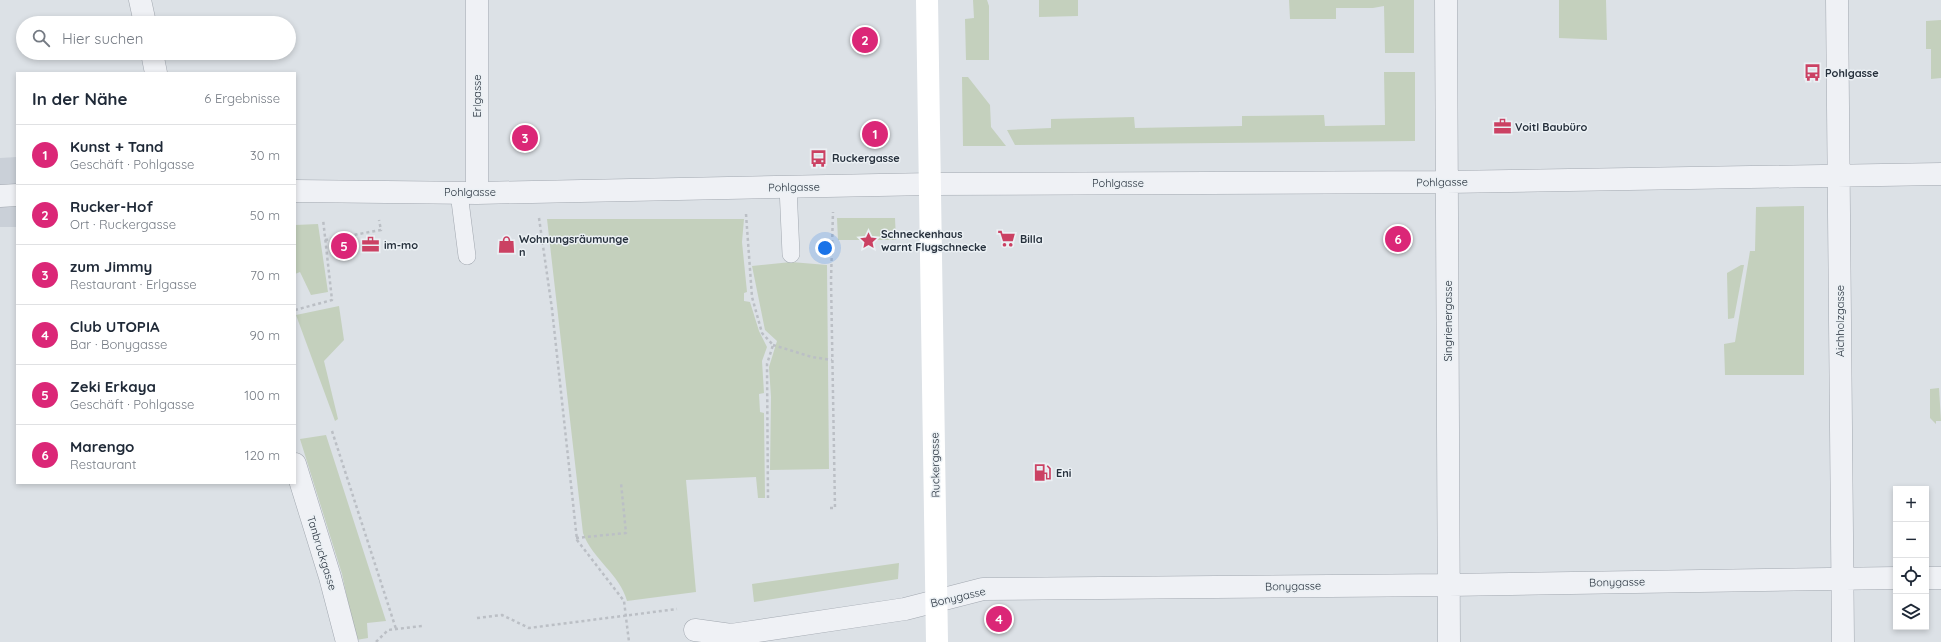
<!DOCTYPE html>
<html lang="de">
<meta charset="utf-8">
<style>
body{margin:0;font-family:Quicksand,sans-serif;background:#f6f6f7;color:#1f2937}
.controls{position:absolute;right:12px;bottom:12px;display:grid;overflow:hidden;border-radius:0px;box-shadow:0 2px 6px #0003}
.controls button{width:36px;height:36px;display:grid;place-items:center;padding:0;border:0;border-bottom:1px solid #e0e1e3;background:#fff;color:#1f2937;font:20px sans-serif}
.you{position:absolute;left:825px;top:248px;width:14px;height:14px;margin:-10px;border:3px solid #fff;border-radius:50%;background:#1a73e8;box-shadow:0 0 0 6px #1a73e833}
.badge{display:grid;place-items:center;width:26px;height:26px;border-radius:50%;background:#db2777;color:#fff;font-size:13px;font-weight:700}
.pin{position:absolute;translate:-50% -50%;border:2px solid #fff;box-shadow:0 1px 4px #0006}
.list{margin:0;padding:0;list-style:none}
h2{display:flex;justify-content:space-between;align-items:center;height:52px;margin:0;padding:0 16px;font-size:17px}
h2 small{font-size:13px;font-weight:400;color:#747a83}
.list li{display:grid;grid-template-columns:26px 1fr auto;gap:12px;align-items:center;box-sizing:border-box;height:60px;padding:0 16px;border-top:1px solid #e0e1e3}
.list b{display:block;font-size:15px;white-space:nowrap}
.list p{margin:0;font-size:13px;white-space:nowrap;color:#747a83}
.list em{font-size:13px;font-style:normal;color:#747a83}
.icon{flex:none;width:22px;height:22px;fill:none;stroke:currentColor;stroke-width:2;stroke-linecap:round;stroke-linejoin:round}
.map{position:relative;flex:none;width:1941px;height:642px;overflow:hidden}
.search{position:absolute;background:#fff;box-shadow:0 2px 6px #0003;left:16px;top:16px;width:280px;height:44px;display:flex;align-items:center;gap:10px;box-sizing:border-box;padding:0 14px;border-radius:22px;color:#747a83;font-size:15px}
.panel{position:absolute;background:#fff;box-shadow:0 2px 6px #0003;left:16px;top:72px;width:280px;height:412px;border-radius:0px}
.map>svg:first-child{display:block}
</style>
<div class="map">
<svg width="1941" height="642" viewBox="0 0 1941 642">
<rect width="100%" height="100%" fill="#dce1e6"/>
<path fill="#cad0d8" d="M17 157V227H0V158Z"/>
<path fill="#c4d0bd" d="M973 0H987L989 6V60H966L965 19 974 18Z
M1039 0H1078V16L1039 17Z
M1289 0H1414V53H1385L1384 6 1373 8H1336V19H1290Z
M1559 0H1606L1607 40 1559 38Z
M1941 20V78L1931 79V49H1926V21Z
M1384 72H1415V141L1015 145 1007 130 1051 128V119L1134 117 1135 128 1242 126V116L1324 115 1325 126 1385 125Z
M962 77H968L990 105 991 127 1006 146H963Z
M1804 206V375H1725L1724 344 1735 342 1750 251H1755L1756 207Z
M837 218H895L896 240H838Z
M547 219H744L742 242 747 292 744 293V301L750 302 759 331 767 347 762 361 764 393 759 394 760 412 764 413 765 498H758L756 477 686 480 696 592 627 601C620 574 592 559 583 533Z
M318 224 328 292 311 295 300 272 295 274V225Z
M791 262 827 265 829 469 770 470 771 397 769 367 777 341 765 330 752 266Z
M1741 265H1744L1734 318 1728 319 1727 273Z
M339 306 344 340 324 361 338 419 335 421 296 315Z
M1939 388 1941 421H1936V424L1930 418V389Z
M326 435 386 621 367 623 368 638 356 640 342 574 300 439Z
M899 563 898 579 754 602 752 584Z"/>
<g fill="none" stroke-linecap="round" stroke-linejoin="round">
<defs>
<path id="lane" d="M788 187 791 254
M459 193 467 256"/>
<path id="street" d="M140 0 145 23
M1446 0 1449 642
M1837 0 1843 642
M152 53 156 73
M295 191 477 193 931 184 1447 182 1941 174
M477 193V0
M0 196 17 195
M295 464 330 577 347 642
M1926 578H1941
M695 630 731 635 905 609 983 589 1449 585 1896 578"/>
</defs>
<use href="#lane" stroke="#a2a8b0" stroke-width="18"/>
<use href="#street" stroke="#a2a8b0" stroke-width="23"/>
<path stroke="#bbbfc5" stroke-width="2.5" stroke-dasharray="3 3" stroke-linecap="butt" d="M746 214 752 297 762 333 773 345 767 364 768 498
M539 218 552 309 577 540 624 601 629 642
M325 240 381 230 379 220
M295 310 332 300 323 219
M773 345 812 357 832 360
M332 431 396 629
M830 508H835L831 280 833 212
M576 538 626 533 621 483
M477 618 502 615 529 628 677 609
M376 642 388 630 422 626"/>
<use href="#lane" stroke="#eff1f5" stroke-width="17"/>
<use href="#street" stroke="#eff1f5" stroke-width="22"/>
<path stroke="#fff" stroke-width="22" d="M927 0 937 642"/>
</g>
<defs>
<symbol id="bus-bare" viewBox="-9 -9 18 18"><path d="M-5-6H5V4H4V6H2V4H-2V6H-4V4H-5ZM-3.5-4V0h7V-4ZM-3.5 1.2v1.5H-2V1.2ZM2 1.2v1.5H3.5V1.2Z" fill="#cb4163" stroke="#ebf0f4" stroke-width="2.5" paint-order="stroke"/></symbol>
<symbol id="office-bare" viewBox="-9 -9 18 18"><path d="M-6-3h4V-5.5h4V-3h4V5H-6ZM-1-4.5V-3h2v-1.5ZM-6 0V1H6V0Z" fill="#cb4163" stroke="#ebf0f4" stroke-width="2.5" paint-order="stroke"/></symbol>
<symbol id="supermarket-bare" viewBox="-9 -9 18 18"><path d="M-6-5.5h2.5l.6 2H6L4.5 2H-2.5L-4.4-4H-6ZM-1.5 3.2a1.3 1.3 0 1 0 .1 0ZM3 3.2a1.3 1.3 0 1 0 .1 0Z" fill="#cb4163" stroke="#ebf0f4" stroke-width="2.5" paint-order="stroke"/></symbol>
<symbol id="sight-bare" viewBox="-9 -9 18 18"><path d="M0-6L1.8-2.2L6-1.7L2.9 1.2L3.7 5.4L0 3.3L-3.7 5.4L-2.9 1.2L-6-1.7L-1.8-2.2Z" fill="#cb4163" stroke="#ebf0f4" stroke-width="2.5" paint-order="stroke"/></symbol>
<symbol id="shop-bare" viewBox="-9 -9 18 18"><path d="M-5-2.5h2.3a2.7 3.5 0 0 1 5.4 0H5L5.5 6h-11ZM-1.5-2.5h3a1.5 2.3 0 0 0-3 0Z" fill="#cb4163" stroke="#ebf0f4" stroke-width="2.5" paint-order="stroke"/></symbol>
<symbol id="fuel-bare" viewBox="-9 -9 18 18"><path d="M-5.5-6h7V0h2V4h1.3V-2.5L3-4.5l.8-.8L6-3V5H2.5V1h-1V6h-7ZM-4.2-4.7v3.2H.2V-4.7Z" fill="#cb4163" stroke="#ebf0f4" stroke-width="2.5" paint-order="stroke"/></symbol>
</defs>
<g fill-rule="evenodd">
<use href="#bus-bare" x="1800" y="60" width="25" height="25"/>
<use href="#office-bare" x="1490" y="114" width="25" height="25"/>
<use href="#bus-bare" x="806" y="146" width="25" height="25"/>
<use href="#supermarket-bare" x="994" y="226" width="25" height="25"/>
<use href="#sight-bare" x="856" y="228" width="25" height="25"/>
<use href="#office-bare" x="358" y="232" width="25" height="25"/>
<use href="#shop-bare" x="494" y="232" width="25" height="25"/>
<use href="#fuel-bare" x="1030" y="460" width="25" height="25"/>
</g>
<g text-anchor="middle" stroke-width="3" stroke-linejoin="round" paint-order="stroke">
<g font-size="11" font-weight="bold" fill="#26303c" stroke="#ebf0f4" text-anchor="start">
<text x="1825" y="77">Pohlgasse</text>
<text x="1515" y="131">Voitl Baubüro</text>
<text x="832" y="162">Ruckergasse</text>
<text x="881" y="238">Schneckenhaus<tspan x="881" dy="13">warnt Flugschnecke</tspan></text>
<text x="519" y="243">Wohnungsräumunge<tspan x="519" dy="13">n</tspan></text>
<text x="1020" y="243">Billa</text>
<text x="384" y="249">im-mo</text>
<text x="1056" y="477">Eni</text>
</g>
<g font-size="11" fill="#26303c" stroke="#ebf0f4">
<text transform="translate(477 96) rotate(-90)" y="4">Erlgasse</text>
<text transform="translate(1442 182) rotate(-1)" y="4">Pohlgasse</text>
<text x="1118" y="187">Pohlgasse</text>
<text transform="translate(794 187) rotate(-1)" y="4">Pohlgasse</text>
<text x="470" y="196">Pohlgasse</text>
<text transform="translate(1448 321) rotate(-90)" y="4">Singrienergasse</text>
<text transform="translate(1840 321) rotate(-90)" y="4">Aichholzgasse</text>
<text transform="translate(935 465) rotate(-91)" y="4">Ruckergasse</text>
<text transform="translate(322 553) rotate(73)" y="4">Tanbruckgasse</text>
<text transform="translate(1617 582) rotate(-1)" y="4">Bonygasse</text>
<text transform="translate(1293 586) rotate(-1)" y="4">Bonygasse</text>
<text transform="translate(958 597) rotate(-13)" y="4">Bonygasse</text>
</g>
</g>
</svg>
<div class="controls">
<button>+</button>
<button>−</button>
<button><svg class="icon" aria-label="locate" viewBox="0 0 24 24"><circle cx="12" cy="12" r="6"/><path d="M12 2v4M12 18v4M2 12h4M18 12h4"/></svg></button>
<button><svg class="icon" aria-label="layers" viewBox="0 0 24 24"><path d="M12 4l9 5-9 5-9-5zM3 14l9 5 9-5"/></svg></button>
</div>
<div class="you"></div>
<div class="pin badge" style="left:875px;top:134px">1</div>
<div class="pin badge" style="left:865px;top:40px">2</div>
<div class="pin badge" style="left:525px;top:138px">3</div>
<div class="pin badge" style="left:999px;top:619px">4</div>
<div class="pin badge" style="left:344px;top:246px">5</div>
<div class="pin badge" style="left:1398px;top:239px">6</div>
<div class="search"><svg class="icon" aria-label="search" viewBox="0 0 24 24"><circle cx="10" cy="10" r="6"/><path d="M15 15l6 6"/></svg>Hier suchen</div>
<section class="panel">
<h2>In der Nähe<small>6 Ergebnisse</small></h2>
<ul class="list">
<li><span class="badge">1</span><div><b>Kunst + Tand</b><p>Geschäft · Pohlgasse</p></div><em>30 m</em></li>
<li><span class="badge">2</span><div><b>Rucker-Hof</b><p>Ort · Ruckergasse</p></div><em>50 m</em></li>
<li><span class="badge">3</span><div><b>zum Jimmy</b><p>Restaurant · Erlgasse</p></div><em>70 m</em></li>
<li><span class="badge">4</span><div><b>Club UTOPIA</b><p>Bar · Bonygasse</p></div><em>90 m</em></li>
<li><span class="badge">5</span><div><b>Zeki Erkaya</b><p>Geschäft · Pohlgasse</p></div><em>100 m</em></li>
<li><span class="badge">6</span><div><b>Marengo</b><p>Restaurant</p></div><em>120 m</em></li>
</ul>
</section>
</div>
